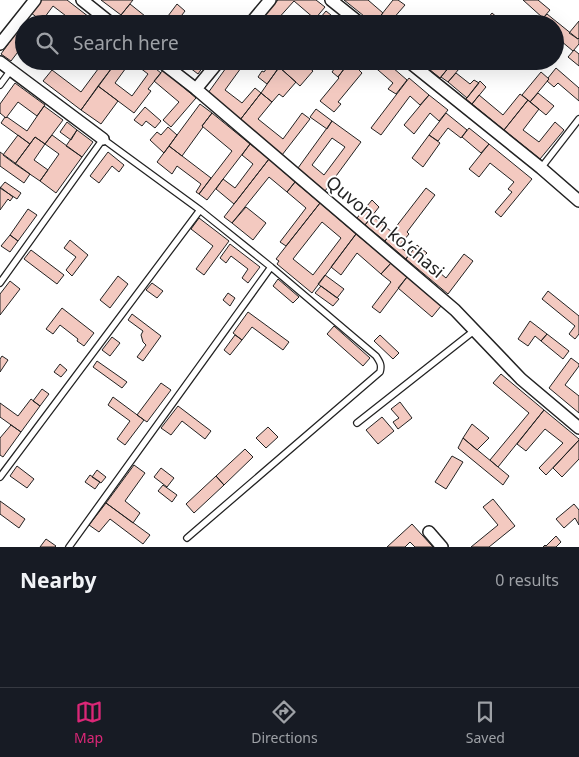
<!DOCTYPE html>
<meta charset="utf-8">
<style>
body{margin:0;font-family:"Noto Sans",sans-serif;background:#242831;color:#f1f3f6}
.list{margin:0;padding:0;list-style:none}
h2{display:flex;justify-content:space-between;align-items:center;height:65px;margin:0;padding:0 20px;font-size:21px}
h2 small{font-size:16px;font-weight:400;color:#9ea1a6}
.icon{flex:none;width:28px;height:28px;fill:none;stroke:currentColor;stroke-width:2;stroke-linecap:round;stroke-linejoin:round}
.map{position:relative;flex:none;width:579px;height:547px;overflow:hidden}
.search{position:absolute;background:#171b24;box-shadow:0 5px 20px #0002;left:15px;right:15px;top:15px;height:55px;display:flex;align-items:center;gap:12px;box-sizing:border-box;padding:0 18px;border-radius:28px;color:#9ea1a6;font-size:19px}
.sheet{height:140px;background:#171b24}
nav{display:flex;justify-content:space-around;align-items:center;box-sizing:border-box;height:70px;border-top:1px solid #363941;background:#171b24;font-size:14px;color:#9ea1a6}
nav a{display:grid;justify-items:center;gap:2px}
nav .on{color:#db2777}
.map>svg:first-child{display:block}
</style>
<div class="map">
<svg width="579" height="547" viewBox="0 0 579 547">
<rect width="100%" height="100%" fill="#fff"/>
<path fill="#f3c9c0" stroke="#222" fill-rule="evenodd" d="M40 0H67L89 17 84 24H72L74 22 53 6 42 21 31 13Z
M101 0H133L121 15Z
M278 0H316L325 7 315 19 294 1 276 21 278 24 258 23Z
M344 0H368L383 13 374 24Z
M393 0H398L405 5 392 20 397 24H374Z
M523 0H538L550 10 543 18Z
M130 4 155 24H132L121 15Z
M177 4 185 11 175 24H162Z
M326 11 342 24H315Z
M492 13 505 24H483Z
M547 14 578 39 579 38V44L573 51 555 36V24H538Z
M579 21V38L578 39 569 33Z
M24 22 27 24H24V44L11 61 1 54Z
M574 50 579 54V66L568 57Z
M104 61H117L81 110 43 81 52 70 81 92Z
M117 61H146L161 73 148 89 151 91 134 113 98 86ZM131 61 148 74 132 96 115 83Z
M181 61H207L198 74Z
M231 61H246L225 90 242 103 255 88 261 93 240 120 208 93Z
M272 61H284L267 84 258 77 262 71 264 72Z
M284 61H301L313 71 300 86 279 67Z
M340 61H350L338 77 332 72Z
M350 61H385L378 70 367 62 359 70 362 73 338 102 341 104 334 112 320 101 339 78 338 77Z
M385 61 407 80 396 94 388 89 393 83 378 70Z
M419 61H454L440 78Z
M454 61H461L464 63 448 82 441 77Z
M279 67 296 82 283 97 279 94 272 102 261 93Z
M556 68 579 88V101L558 83 554 87 547 81 549 79 548 78Z
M163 70 196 98 171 127 163 120 179 102 154 81Z
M541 72 549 79 530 102 522 95Z
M456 73 470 84 474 80 479 83 467 98 448 82Z
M409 78 429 95 420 105 410 96 381 135 371 128Z
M480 81 486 87 472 104 466 99Z
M15 83 45 105 37 116 18 102 6 118 0 113V104Z
M98 86 118 101 101 124 81 110Z
M261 93 272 102 258 119 283 139 302 113 310 119 282 155 240 120Z
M538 93 554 106 546 115 530 102Z
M520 94 528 100 504 130 472 104 479 95 503 115Z
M429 95 448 110 439 121 430 113 414 134 404 125Z
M528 100 539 109 523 130 539 142 555 122 564 130 540 159 504 130Z
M200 104 212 113 202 126 203 127 182 156 169 146Z
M44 106 63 120 45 144 35 137 30 144 1 123 5 117 6 118 7 117 27 131Z
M145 107 161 121 155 128 146 121 142 126 134 120Z
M316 109 332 121 327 129 310 117Z
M212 113 250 144 207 200 199 194 232 151 202 126Z
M446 113 467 130 461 138 448 128 438 141 429 135Z
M332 121 361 142 325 191 298 168ZM332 138 345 147 324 175 312 165Z
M67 122 77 130 71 140 60 132Z
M168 127 177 135 164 153 150 140 157 132 161 135Z
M469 128 489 144 481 153 462 137Z
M77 130 93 142 82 157 66 146Z
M18 135 30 144 15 164 3 155Z
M52 135 82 157 56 193 40 181 59 154 45 144Z
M429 135 440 143 423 167 412 158Z
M35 137 45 144 34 160 48 170 40 181 15 164Z
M250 144 269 159 234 204 216 189 223 179 235 188 253 164 242 155Z
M489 144 532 179 501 217 495 212 512 192 508 189 514 182 490 163 479 177 469 169Z
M169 146 211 178 199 194 196 192 201 184 177 166 172 174 157 162Z
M0 152 30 174 24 183 0 166Z
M108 152 124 165 119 172 112 166 99 183 90 176Z
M269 159 295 182 287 192 269 177 232 223 224 217Z
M5 182 21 193 17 199 0 188Z
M295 182 320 203 286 246 280 242 306 208 287 192Z
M0 187 13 197 10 201 8 199 0 210Z
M426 188 435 195 407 232 409 234 399 246 409 254 406 259 385 241Z
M372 200 379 207 365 225 357 218Z
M320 203 356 234 312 293 277 264 279 261 276 259ZM322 222 341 238 313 275 293 259Z
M246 207 266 223 253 240 232 223Z
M28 209 37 215 18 241 10 235Z
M372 216 392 232 385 241 365 225Z
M199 218 229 241 204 275 196 269 213 246 191 229Z
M356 234 391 263 381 274 357 253 341 275 331 267Z
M10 235 18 241 10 252 1 246Z
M70 240 88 255 72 276 66 270 76 257 64 248Z
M230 244 260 267 248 283 242 278 248 269 231 256 226 263 220 258Z
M417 245 427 253 422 258 446 278 464 254 473 261 448 294 406 259Z
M31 250 64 275 57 284 24 259Z
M391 263 407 277 380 313 372 307 391 282 381 274Z
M325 275 344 289 337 298 318 284Z
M118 276 128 284 110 308 100 300Z
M407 277 441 306 432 317 398 288Z
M278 279 299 297 293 303 273 286Z
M10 281 20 289 0 315V294Z
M152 283 163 291 157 298 146 290Z
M321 286 339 299 333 306 315 293Z
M548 291 579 316V334L575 339 569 334 575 326 542 299Z
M228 293 235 298 230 306 223 300Z
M62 308 94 333 84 346 77 341 78 339 60 325 53 334 46 329Z
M248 312 289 342 283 350 252 327 242 340 233 333Z
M132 314 161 336 143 361 137 357 146 345 143 342 141 335 143 331 128 320Z
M530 321 547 334 541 341 535 336 528 346 518 339Z
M334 326 370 358 363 366 327 334Z
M547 334 569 351 563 359 541 341Z
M235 335 242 340 230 355 224 350Z
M380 335 399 353 393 359 374 341Z
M112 337 120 343 110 356 102 350Z
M2 356 8 360 0 372V359Z
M571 358 579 364V366L565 385 579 396V413L549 388Z
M97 361 127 382 122 388 93 367Z
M60 364 67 370 61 377 54 372Z
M501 374 544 410 498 467 490 460 529 413 493 383Z
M161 383 171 390 147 422 137 415Z
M42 389 49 394 40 406 33 401Z
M113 397 144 420 125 445 117 439 130 421 108 405Z
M31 399 40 406 21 432 0 417V403L18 416Z
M400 402 412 418 398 429 393 422 399 418 391 409Z
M178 406 211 431 205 439 182 421 171 435 161 428Z
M544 410 579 439V440L546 475 539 468 563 443 545 429 526 451 517 444Z
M382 417 394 431 378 444 366 430Z
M472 424 489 438 477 450 463 438Z
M11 425 21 432 3 457 0 455V438Z
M268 427 278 437 266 448 256 438Z
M463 438 509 476 503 485 458 448Z
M579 440V459L562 477 553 468Z
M245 449 253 457 224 485 216 476Z
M452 456 463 462 446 489 435 482Z
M134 465 145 473 125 501 140 513 133 523 106 503Z
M17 466 34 479 27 488 10 476Z
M161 468 174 478 167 487 154 477Z
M97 470 106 477 101 483 92 477Z
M90 475 100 482 95 489 85 482Z
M216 476 224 485 194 513 186 504Z
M163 485 177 495 172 502 158 491Z
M493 499 515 526 489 547H471L498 525 483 507Z
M0 501 25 519 19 528 0 514Z
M106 503 150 535 143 544 110 519 99 532 89 525Z
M574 504 579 510V525L575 518 564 528 556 519Z
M412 524 433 547H415L410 542 405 547H387Z
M556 536 561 542 556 547H543L545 545 546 546Z
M46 539 56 546 55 547H40Z"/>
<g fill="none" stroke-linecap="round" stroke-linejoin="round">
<defs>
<path id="lane" d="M0 85 11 70
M541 168 579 119
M0 283 103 139 200 210 271 267 376 356C380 362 382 365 380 372L187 538
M357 423 475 330
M0 477 200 210
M69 547 271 267"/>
<path id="street" d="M82 0 112 24
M331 0 361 24
M250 24 270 0
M0 44 35 0
M160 61 196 89 455 310 521 379 579 428
M408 61 541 168 579 201
M0 62 103 139
M196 89 219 61
M429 532 442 547"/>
</defs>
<use href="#lane" stroke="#222" stroke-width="8"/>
<use href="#street" stroke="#222" stroke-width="14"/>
<use href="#lane" stroke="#fff" stroke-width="5.5"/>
<use href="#street" stroke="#fff" stroke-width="11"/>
</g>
<g text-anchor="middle" stroke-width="4" stroke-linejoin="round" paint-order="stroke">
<g font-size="18" fill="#222" stroke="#fff">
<text transform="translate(385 227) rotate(40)" y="6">Quvonch koʻchasi</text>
</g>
</g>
</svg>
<div class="search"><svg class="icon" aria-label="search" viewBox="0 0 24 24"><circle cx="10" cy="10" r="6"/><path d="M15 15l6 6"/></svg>Search here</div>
</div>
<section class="sheet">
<h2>Nearby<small>0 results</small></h2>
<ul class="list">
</ul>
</section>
<nav>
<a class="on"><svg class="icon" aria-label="map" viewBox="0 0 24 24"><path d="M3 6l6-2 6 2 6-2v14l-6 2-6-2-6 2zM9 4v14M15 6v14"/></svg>Map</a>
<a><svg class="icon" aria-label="directions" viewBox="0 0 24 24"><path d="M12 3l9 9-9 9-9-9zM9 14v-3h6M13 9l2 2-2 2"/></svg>Directions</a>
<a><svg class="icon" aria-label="saved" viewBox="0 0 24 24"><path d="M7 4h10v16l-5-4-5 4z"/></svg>Saved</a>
</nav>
